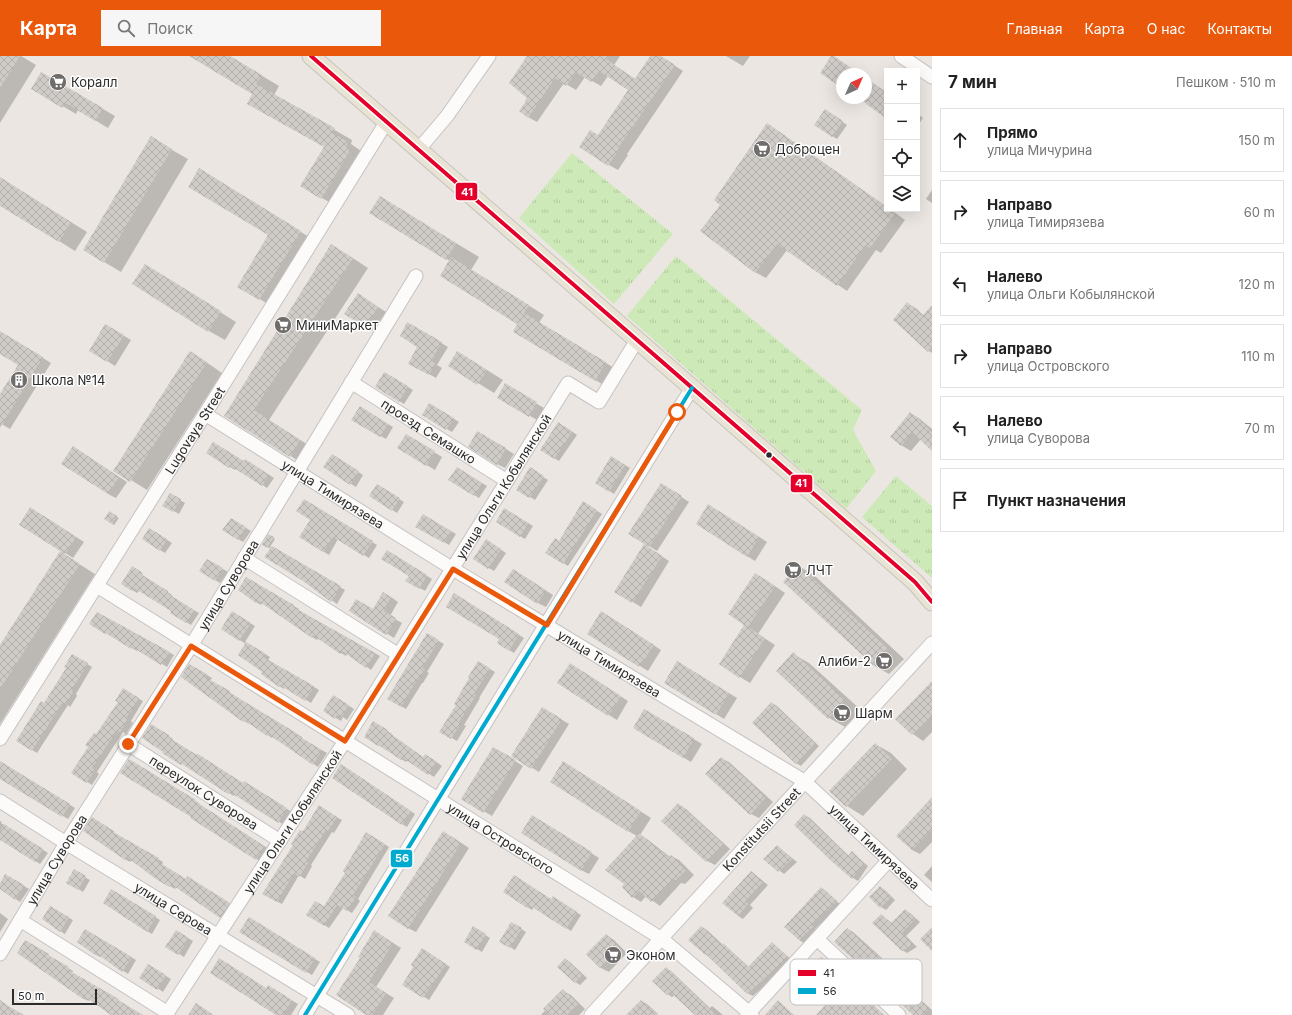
<!DOCTYPE html>
<html lang="ru">
<meta charset="utf-8">
<style>
body{margin:0;font-family:Inter,sans-serif;background:#f6f6f6;color:#222}
.controls{position:absolute;right:12px;top:12px;display:grid;overflow:hidden;border-radius:0px;box-shadow:0 4px 16px #0002}
.controls button{width:36px;height:36px;display:grid;place-items:center;padding:0;border:0;border-bottom:1px solid #e0e0e0;background:#fff;color:#222;font:20px sans-serif}
.compass{position:absolute;left:836px;top:12px;width:36px;height:36px;border-radius:50%;background:#fff;box-shadow:0 4px 16px #0002;rotate:45deg}
.scale{position:absolute;left:12px;bottom:10px;width:85px;box-sizing:border-box;padding-left:4px;border:2px solid #2c2c2c;border-top:0;font-size:11px;line-height:14px;white-space:nowrap;color:#2c2c2c;-webkit-text-stroke:3px #fff;paint-order:stroke}
.stop{position:absolute;width:12px;height:12px;margin:-9px;border:3px solid #ea580c;border-radius:50%;background:#fff}
.stop.end{background:#ea580c;border-color:#fff;box-shadow:0 1px 4px #0008}
.list{margin:0;padding:0;list-style:none}
h2{display:flex;justify-content:space-between;align-items:center;height:52px;margin:0;padding:0 16px;font-size:17px}
h2 small{font-size:13px;font-weight:400;color:#767676}
.list li{display:grid;grid-template-columns:26px 1fr auto;gap:12px;align-items:center;box-sizing:border-box;height:64px;margin:0 8px 8px;padding:0 8px;border:1px solid #e0e0e0;border-radius:0px}
.list b{display:block;font-size:15px;white-space:nowrap}
.list p{margin:0;font-size:13px;white-space:nowrap;color:#767676}
.list em{font-size:13px;font-style:normal;color:#767676}
.icon{flex:none;width:22px;height:22px;fill:none;stroke:currentColor;stroke-width:2;stroke-linecap:round;stroke-linejoin:round}
.map{position:relative;flex:none;width:932px;height:959px;overflow:hidden}
header{display:flex;align-items:center;gap:24px;box-sizing:border-box;height:56px;padding:0 20px;background:#ea580c;color:#fff}
header strong{font-size:19px}
nav{display:flex;gap:22px;margin-inline-start:auto;font-size:14px}
.search{width:280px;height:36px;background:#f6f6f6;display:flex;align-items:center;gap:10px;box-sizing:border-box;padding:0 14px;border-radius:0px;color:#767676;font-size:15px}
main{display:flex}
aside{flex:1;background:#fff}
.map>svg:first-child{display:block}
</style>
<header>
<strong>Карта</strong>
<div class="search"><svg class="icon" aria-label="search" viewBox="0 0 24 24"><circle cx="10" cy="10" r="6"/><path d="M15 15l6 6"/></svg>Поиск</div>
<nav><a>Главная</a><a>Карта</a><a>О нас</a><a>Контакты</a></nav>
</header>
<main>
<div class="map">
<svg width="932" height="959" viewBox="0 0 932 959">
<defs>
<pattern id="grass-tufts" width="24" height="20" patternUnits="userSpaceOnUse"><rect width="24" height="20" fill="#cde9b7"/><path d="M3 7l-1-3M5 7V3M7 7l1-3M15 17l-1-3M17 17v-4M19 17l1-3" fill="none" stroke="#b0c89e"/></pattern>
<pattern id="building-cross-hatch" width="8" height="8" patternUnits="userSpaceOnUse"><rect width="8" height="8" fill="#cfccc8"/><path d="M0 0l8 8M0 8l8-8" fill="none" stroke="#b2afac"/></pattern>
</defs>
<rect width="100%" height="100%" fill="#ebe6e1"/>
<path fill="url(#grass-tufts)" d="M572 97 673 178 614 248 519 162Z
M676 200 862 354 853 374 876 415 846 453 627 260Z
M896 420 932 450V522L862 461Z"/>
<path fill="#0003" d="M0 0H21L36 9 0 67Z
M190 0H229L279 30 274 39 352 84 351 88 364 97 340 152 322 142 325 91 254 38Z
M528 0H620L614 9 635 23 651 0H660L683 15 627 98 628 99 618 114 609 109 599 80 629 34 608 20 601 30 585 21 576 34 564 27 537 66 528 61Z
M726 0H750L743 10Z
M41 17 115 60 108 72 78 54 76 58 32 32Z
M866 22 887 37V62L859 42H866Z
M830 57 847 69 837 83 832 80Z
M917 57 923 62 917 71Z
M768 68 887 151V153H890L905 164 881 197 876 194 847 235 787 194 766 222 755 216 722 149Z
M151 82 188 103 121 216 84 194Z
M209 119 309 181 268 248 238 230 269 179Z
M0 122 87 176 75 195 0 148Z
M932 134V147L926 143Z
M403 155 479 201 471 214 544 259 539 267 621 316 611 333 595 324 519 268 450 205 370 157Z
M348 199 368 212 269 364 316 394 307 410 225 360Z
M161 219 236 266 225 284 209 275Z
M366 243 386 256 373 275 365 270Z
M907 247 917 253 924 260 932 251V297L929 295Z
M408 268 448 291 437 309 442 312 436 322 409 307 419 290Z
M106 269 131 284 115 310 90 294Z
M0 276 51 307 10 373 0 367V340L19 309 0 297Z
M458 296 503 324 494 337 449 309Z
M206 306 222 317 147 434 115 414Z
M385 317 413 334 404 348 377 331Z
M505 329 544 352 537 364 498 341Z
M430 348 459 366 452 376 423 359Z
M360 352 393 371 386 383 353 364Z
M910 357 920 363 932 373V394L921 383 911 395 901 389Z
M564 370 577 379 559 405 554 402Z
M478 376 514 398 505 412 497 408Z
M406 379 442 401 435 414 398 392Z
M81 396 127 426 116 442 108 438Z
M207 397 251 407 274 422 267 432 236 412 235 414Z
M612 401 630 412 614 438 596 426Z
M337 402 363 419 356 431 351 428Z
M457 412 487 430 479 442 450 424Z
M535 416 548 424 535 444 517 433Z
M377 429 404 446 397 457 370 440Z
M669 433 689 446 657 495 630 478Z
M170 438 185 447 179 458 163 449Z
M304 444 377 489 369 502 338 483 329 499 300 481 311 463Z
M583 446 602 458 568 510 546 496 559 486Z
M505 453 533 470 525 483 497 466Z
M717 454 767 486 755 505 747 500Z
M39 457 84 486 73 502 21 468Z
M109 457 119 462 114 469 105 463Z
M423 459 456 478 449 489 417 470Z
M231 463 251 475 243 486 223 474Z
M155 476 172 487 165 497 160 494Z
M269 480 275 483 270 491 345 534 337 548 304 525 271 493 263 488Z
M491 487 506 497 494 515 474 503Z
M652 494 669 505 641 551 615 535Z
M387 495 432 523 425 535 407 525 410 520Z
M208 504 228 516 220 527 200 515Z
M76 506 95 518 0 668V591Z
M799 510 815 520 904 603 889 618 873 609Z
M132 512 172 539 171 541 199 557 191 569 171 556 173 555 140 534 137 537 122 528Z
M521 519 553 539 546 551 538 547Z
M246 522 299 553 298 554 380 600 371 614 347 597 346 600 341 597 319 581 317 584 312 581 262 547 261 549 256 546Z
M766 524 785 537 758 578 775 589 750 627 740 621 746 568Z
M391 541 398 546 390 560 402 567 394 582 350 555 373 554Z
M459 541 524 582 514 597 498 587 501 583Z
M232 556 255 570 245 586 270 601 268 604 319 634 311 647 285 631 284 633 279 630 263 616 246 588 222 573Z
M610 561 661 594 648 615 588 577Z
M90 568 124 571 174 599 167 611 138 593 137 595Z
M428 579 444 588 427 616 429 617 423 627H422L406 653 388 643Z
M793 598 809 607 861 654 845 671 829 662Z
M73 599 92 611 76 638 77 640 70 651 68 649 37 697 32 694 44 648 68 612Z
M478 606 495 616 479 642H480L464 669 466 670 457 685 440 675 457 649Z
M190 609 212 622 210 625 234 639 233 640 302 681V683L327 697 318 711 273 680 272 682 249 666V668L244 665 182 621Z
M686 611 737 642 724 663 716 658Z
M578 613 628 645 617 664 558 627Z
M932 627V676L923 685 913 678 897 663Z
M124 634 143 645 131 665 133 667 126 678 123 676 97 716 99 718 92 729 72 717 119 646Z
M333 640 354 653 347 664 343 661 341 665 324 655Z
M772 647 777 650 819 690 801 710 796 707Z
M542 652 569 668 539 716 513 700Z
M645 654 702 688 691 706 634 672Z
M374 667 392 678 391 679 424 702H431L442 710 434 721 408 704 406 706 365 681Z
M151 669 173 683 172 684 243 728 244 727 292 756 284 769 235 738 234 740 229 737 187 710 164 697Z
M875 688 891 697 907 713 863 760 847 750 830 735Z
M494 692 523 710 492 760 463 743Z
M721 702 729 706 773 746 759 762 751 758Z
M129 704 200 748V749L269 793 261 806 192 760Z
M3 708 75 752 68 763 0 722V713Z
M346 712 415 758 407 771 402 768Z
M574 713 651 762 640 779 647 783 670 801 671 800 679 804 694 819 685 828 681 827 660 850 646 840 641 846 633 841 637 780 628 775Z
M932 742V786L920 798 912 794 897 780Z
M678 748 686 753 730 793 715 809 707 805Z
M319 751 342 764 334 777 332 776 311 809 312 810 305 823 299 819 282 848 263 838Z
M805 759 810 762 849 800 852 797 868 810 858 825 853 822Z
M92 763 114 775 113 777 163 806 162 809 187 824 188 822 234 850 226 864 176 831 175 833 153 820 132 804 130 806 125 803Z
M0 765 2 766 1 767 48 797 40 808 0 783Z
M540 765 599 802 589 818 581 814Z
M367 777 389 791 358 843 360 845 352 857 343 852 329 872 307 858 324 852 346 817Z
M451 780 469 792 416 876 408 872Z
M777 790 797 806 784 818 764 803Z
M932 810V826L924 819Z
M74 815 90 824 83 836 68 826Z
M752 816 768 829 750 849 753 852 743 863 738 860Z
M6 819 29 833 20 846 0 832V829Z
M880 831 885 834 895 844 886 854 881 851Z
M821 832 826 835 841 849 815 873 817 874 804 887 799 884Z
M112 834 160 864 152 878 147 875Z
M504 836 558 845 581 859 571 875 534 851 532 854Z
M50 851 73 864 65 878 60 875Z
M905 854 910 857 920 866 906 880 917 891 907 897 902 894 881 859 892 867Z
M0 857 8 863 0 876Z
M249 862 320 906 312 919 240 876Z
M512 867 526 876 515 894 501 886Z
M702 871 707 874 723 889 728 892 749 911 772 888 777 891 792 904 753 940 747 937 708 900 703 897Z
M474 872 490 882 482 896 465 886Z
M848 873 853 876 893 912 892 913 916 936 914 938 932 954V959H914L885 931Z
M85 874 136 904 128 918 101 900 100 901 95 898Z
M176 875 193 885 184 901 167 890Z
M606 879 614 884 627 897 609 916 601 912 587 898Z
M382 880 401 892 376 931 394 942 383 959H367L362 902Z
M26 885 49 898 48 900 73 915 72 917 123 947V948L141 959H114L90 943 89 945 84 943 19 897Z
M427 896 450 911 429 944 404 928Z
M821 902 826 905 884 959H825L836 940Z
M565 903 570 906 587 922 580 929 575 926Z
M148 909 171 923 163 936 141 921Z
M666 913 671 915 710 952 712 950 723 959H695L675 939 672 941 667 938Z
M266 933 275 934 298 948 291 959H278Z
M563 935 571 939 585 953 579 959H541Z
M641 945 647 948 658 958 628 959Z"/>
<path fill="url(#building-cross-hatch)" d="M0 0H20L0 32Z
M189 0H230L262 19 256 28 335 72 333 77 346 85 349 96 321 143 300 130 324 91 247 48 252 38Z
M527 0H608L606 3 635 23 650 0H661L675 9 618 92 619 93 608 110 579 91 590 74 598 79 628 34 599 15 591 26 576 16 566 30 555 22 528 62 519 55 526 45 525 44 527 42 509 27Z
M831 0H834L860 18H842V32L820 17Z
M41 16 103 52 95 65 66 47 62 52 31 33Z
M866 22 887 37V63L866 48Z
M825 53 843 65 832 81 814 69Z
M767 67 887 151V153L895 157 870 192 865 189 837 230 777 188 755 217 700 175 720 149 714 144Z
M151 80 172 93 104 207 83 194Z
M199 112 301 175 259 244 237 231 268 179 188 131Z
M0 121 71 166 59 186 0 150Z
M380 140 456 187 446 204 369 157Z
M331 188 353 202 254 354 300 384 290 401 224 360Z
M451 201 529 249 524 257 606 306 595 325 513 276 517 268 440 220Z
M145 208 221 255 208 276 132 228Z
M358 237 378 251 365 271 344 258Z
M907 246 922 260 932 249V290L928 296 893 264Z
M407 266 442 286 431 305 435 307 429 319 408 308 417 291 400 280Z
M105 268 124 279 107 306 89 295Z
M0 275 43 301 0 372V338L18 309 0 298Z
M190 295 207 306 130 426 113 415Z
M457 295 487 314 477 329 448 310Z
M384 316 408 330 399 346 375 331Z
M505 327 537 346 529 361 497 342Z
M429 347 454 362 446 374 422 359Z
M360 350 388 368 380 381 351 364Z
M910 356 925 369 932 377V395L912 376 901 390 890 381Z
M558 366 572 376 554 403 540 394Z
M477 375 506 392 497 409 468 391Z
M406 378 435 395 426 410 397 392Z
M213 386 244 405 245 403 269 419 262 430 231 410 229 412 206 397Z
M73 390 119 421 108 438 61 408Z
M332 398 359 415 350 429 323 411Z
M611 400 625 409 609 436 595 427Z
M457 411 482 427 474 440 448 424Z
M530 411 544 420 529 442 516 434Z
M661 427 682 440 649 491 628 478Z
M377 428 400 442 392 455 369 440Z
M170 437 181 443 173 456 162 450Z
M304 443 373 485 363 500 335 482 333 481 323 496 299 481 310 464 296 455Z
M583 445 597 454 563 508 545 497 555 482 559 485Z
M708 448 759 481 747 501 696 468Z
M30 451 76 481 65 498 19 469Z
M504 452 528 467 520 481 496 466Z
M109 455 117 460 112 468 104 463Z
M423 458 451 475 444 487 415 471Z
M231 462 246 471 238 484 222 474Z
M149 472 167 483 160 495 142 483Z
M268 478 274 481 267 492 262 489Z
M486 483 501 493 488 513 473 503Z
M644 488 662 500 632 547 614 536Z
M272 490 341 530 331 546 303 525 264 501Z
M387 494 427 519 419 533 405 525 409 520 381 503Z
M60 495 80 508 0 633V589Z
M207 503 223 512 215 525 199 515Z
M798 509 888 593 873 609 783 526Z
M132 510 143 517 142 519 168 535 167 537 194 554 186 567 170 557 171 555 134 532 132 535 121 528Z
M513 513 546 534 537 548 504 526Z
M755 517 775 530 748 571 765 582 739 622 719 608 744 569 728 558Z
M246 521 294 549 293 551 375 597 366 612 342 595 340 598 313 579 312 582 257 544 256 547 238 534Z
M383 536 391 541 384 555 396 562 386 579 349 555 356 543 373 553Z
M454 537 519 578 509 595 497 587 499 583 446 551Z
M232 555 251 567 239 585 221 573Z
M601 555 654 589 639 611 587 578Z
M97 556 170 596 161 609 132 591 131 593 106 577 105 578 89 568Z
M427 577 439 584 422 612 425 614 417 625H416L401 651 387 643Z
M246 586 265 597 263 601 314 630 305 645 280 629 279 631 261 618 262 616 238 599Z
M793 596 845 644 828 663 776 615Z
M72 598 88 607 71 635 73 636 65 649 62 647 32 695 16 685 41 645 44 647 66 612 64 611Z
M478 605 490 612 474 638 476 639 459 666 461 667 451 683 439 676 456 649 454 648 469 622 468 621Z
M677 605 729 637 716 659 664 627Z
M570 607 621 640 608 660 557 627Z
M189 608 207 618 205 621 230 635 229 636 298 678 297 679 322 694 313 709 268 678 267 680 244 664 243 666 181 621Z
M932 625V659L912 679 895 663Z
M123 632 139 642 126 662 128 663 120 676 117 674 92 712 95 714 86 727 71 717 88 691 85 689 94 677 96 678 118 646 115 645Z
M333 639 349 649 341 662 337 659 335 663 323 655Z
M771 646 815 687 796 708 752 667Z
M542 651 562 663 531 713 511 700Z
M644 653 694 682 683 702 633 672Z
M373 665 388 674 387 675 423 701 425 698 437 706 428 719 403 702 401 704 379 689 378 690 364 681Z
M151 668 169 679 168 681 197 699 198 698 243 727 244 725 287 752 278 767 230 736 228 738 182 708 181 709 162 697 163 696 142 682Z
M875 687 892 703 846 751 829 735Z
M493 691 516 704 483 757 461 743Z
M721 701 766 741 750 759 705 718Z
M129 703 196 744 195 745 264 790 256 804 190 762 191 761 120 717Z
M0 705 70 748 62 761 0 723Z
M563 705 641 755 628 776 550 726Z
M341 708 411 755 402 769 332 722Z
M932 741V773L912 794 896 780Z
M678 747 723 788 706 806 661 765Z
M319 749 337 761 328 775 326 774 306 805 308 807 299 821 294 817 277 846 262 838 293 789 291 788 300 774 303 775Z
M804 758 848 800 852 795 864 807 852 823 829 803 794 769Z
M532 759 592 796 581 815 521 777Z
M92 761 109 772 108 773 159 802 157 805 186 823 187 820 230 847 220 862 171 828 169 831 153 821 127 801 125 804 83 775Z
M4 768 43 793 35 806 0 784V775Z
M443 775 461 787 408 873 388 860Z
M366 776 385 788 353 839 356 841 347 855 337 849 324 870 306 859 315 845 324 850 345 817 343 815Z
M639 777 668 801 671 799 686 814 676 824 673 823 651 846 639 835 632 842 622 831 624 828 605 814Z
M777 789 792 803 778 816 763 803Z
M74 813 86 820 78 834 66 827Z
M751 815 763 826 745 845 748 848 738 860 722 847Z
M5 818 24 829 15 844 0 833V827Z
M514 819 551 843 553 840 577 856 566 873 529 849 527 852 503 836Z
M880 830 891 841 880 852 869 841Z
M821 831 837 845 811 869 813 871 799 884 784 871Z
M111 833 156 860 147 876 103 847Z
M50 850 69 861 60 876 42 863Z
M905 853 915 863 902 877 913 888 902 895 872 867 881 858 891 867Z
M249 861 315 902 306 917 239 876Z
M511 866 522 872 510 892 499 886Z
M473 870 486 878 476 894 464 886Z
M701 870 722 889 723 887 748 911 772 886 788 901 747 938 704 896 703 897 688 884Z
M932 871V895L920 883Z
M847 872 888 909 887 910 912 932 910 934 929 952 923 959H913L883 932 884 931 834 886Z
M85 873 132 901 122 916 96 897 95 899 77 886Z
M176 874 189 882 178 899 165 891Z
M374 874 393 887 369 926 386 937 372 959H366L336 939 360 902 358 901Z
M606 878 620 892 600 912 586 898Z
M25 884 44 895 43 896 69 911 68 914 119 943 118 944 143 959H111L85 941 83 943 17 897Z
M422 892 446 908 423 942 402 929 413 911 411 909Z
M821 901 862 939 884 959H816L834 940 807 915Z
M219 902 266 932 268 929 292 944 283 959H276L210 917Z
M565 902 582 919 575 927 557 911Z
M148 908 166 919 157 934 139 922Z
M666 911 681 925 716 959H695L670 936 667 939 652 925Z
M563 933 578 948 567 959H549L543 953Z
M0 944 10 951 24 959H0Z
M641 944 658 959H626Z
M778 944 794 959H765Z
M196 947 214 959H188Z"/>
<g fill="none" stroke-linecap="round" stroke-linejoin="round">
<defs>
<g id="minor">
<path d="M901 0 932 21"/>
<path d="M419 93 447 60 489 0"/>
<path id="s1" d="M351 326 507 425"/>
<path id="s2" d="M205 358 453 513 804 725 932 844"/>
<path d="M244 502 399 599"/>
<path id="s3" d="M97 530 662 883 752 959"/>
<path id="s4" d="M0 683 205 358 387 65"/>
<path id="s5" d="M128 688 280 785"/>
<path id="s6" d="M0 745 66 787 348 959"/>
<path d="M20 864 168 957"/>
<path d="M817 883 899 959"/>
<path id="s7" d="M0 898 66 787 191 590 416 220"/>
<path id="s8" d="M166 959 345 685 568 327 599 346 637 284"/>
<path d="M305 959 692 332"/>
<path id="s9" d="M591 959 932 587"/>
<path d="M747 959 889 804"/>
</g>
<path id="major" d="M311 0 915 526 932 546"/>
</defs>
<use href="#minor" stroke="#c4c2c3" stroke-width="15"/>
<use href="#major" stroke="#c6c4c2" stroke-width="19"/>
<use href="#minor" stroke="#fcfbfa" stroke-width="13"/>
<use href="#major" stroke="#e9e3d3" stroke-width="17"/>
<defs>
<path id="bus-1" d="M311 0 915 526 932 546"/>
<path id="bus-2" d="M305 959 692 332"/>
</defs>
<use href="#bus-1" stroke="#fff" stroke-width="7"/>
<use href="#bus-2" stroke="#fff" stroke-width="7"/>
<use href="#bus-1" stroke="#e4002b" stroke-width="4"/>
<use href="#bus-2" stroke="#00a9ce" stroke-width="4"/>
</g>
<g fill="none" stroke-linecap="round" stroke-linejoin="round">
<path stroke="#ea580c" stroke-width="5" d="M128 688 191 590 345 685 453 513 547 569 677 356"/>
</g>
<defs>
<symbol id="supermarket-disc" viewBox="-11 -11 22 22"><circle r="9.5" fill="#6f6d6b" stroke="#fff"/><path d="M-6-5.5h2.5l.6 2H6L4.5 2H-2.5L-4.4-4H-6ZM-1.5 3.2a1.3 1.3 0 1 0 .1 0ZM3 3.2a1.3 1.3 0 1 0 .1 0Z" fill="#fff"/></symbol>
<symbol id="building-disc" viewBox="-11 -11 22 22"><circle r="9.5" fill="#6f6d6b" stroke="#fff"/><path d="M-4-6H4V6H1V3H-1V6H-4ZM-2.5-4.3h1.7v1.8h-1.7ZM.8-4.3h1.7v1.8H.8ZM-2.5-1h1.7V.8h-1.7ZM.8-1h1.7V.8H.8Z" fill="#fff"/></symbol>
</defs>
<g fill-rule="evenodd">
<use href="#supermarket-disc" x="48" y="16" width="20" height="20"/>
<use href="#supermarket-disc" x="752" y="83" width="20" height="20"/>
<use href="#supermarket-disc" x="273" y="259" width="20" height="20"/>
<use href="#building-disc" x="9" y="314" width="20" height="20"/>
<use href="#supermarket-disc" x="783" y="504" width="20" height="20"/>
<use href="#supermarket-disc" x="874" y="595" width="20" height="20"/>
<use href="#supermarket-disc" x="832" y="647" width="20" height="20"/>
<use href="#supermarket-disc" x="603" y="889" width="20" height="20"/>
</g>
<circle fill="#2c2c2c" stroke="#fff" stroke-width="1.5" cx="769" cy="399" r="3.5"/>
<g text-anchor="middle" stroke-width="3" stroke-linejoin="round" paint-order="stroke">
<g font-size="13" fill="#2c2c2c" stroke="#fff" text-anchor="start">
<text x="71" y="31">Коралл</text>
<text x="775" y="98">Доброцен</text>
<text x="296" y="274">МиниМаркет</text>
<text x="32" y="329">Школа №14</text>
<text x="806" y="519">ЛЧТ</text>
<text x="871" y="610" text-anchor="end">Алиби-2</text>
<text x="855" y="662">Шарм</text>
<text x="626" y="904">Эконом</text>
</g>
<g font-size="13" fill="#2c2c2c" stroke="#fff">
<text dy="5" stroke="none"><textPath href="#s4" startOffset="365">Lugovaya Street</textPath></text>
<text dy="5" stroke="none"><textPath href="#s1" startOffset="92">проезд Семашко</textPath></text>
<text dy="5" stroke="none"><textPath href="#s8" startOffset="627">улица Ольги Кобылянской</textPath></text>
<text dy="5" stroke="none"><textPath href="#s2" startOffset="151">улица Тимирязева</textPath></text>
<text dy="5" stroke="none"><textPath href="#s7" startOffset="434">улица Суворова</textPath></text>
<text dy="5" stroke="none"><textPath href="#s2" startOffset="475">улица Тимирязева</textPath></text>
<text dy="5" stroke="none"><textPath href="#s5" startOffset="90">переулок Суворова</textPath></text>
<text dy="5" stroke="none"><textPath href="#s8" startOffset="231">улица Ольги Кобылянской</textPath></text>
<text dy="5" stroke="none"><textPath href="#s9" startOffset="252">Konstitutsii Street</textPath></text>
<text dy="5" stroke="none"><textPath href="#s3" startOffset="476">улица Островского</textPath></text>
<text dy="5" stroke="none"><textPath href="#s2" startOffset="799">улица Тимирязева</textPath></text>
<text dy="5" stroke="none"><textPath href="#s7" startOffset="110">улица Суворова</textPath></text>
<text dy="5" stroke="none"><textPath href="#s6" startOffset="204">улица Серова</textPath></text>
</g>
</g>
<rect x="790" y="903" width="132" height="46" rx="6" fill="#fff" stroke="#c0c0c0" stroke-width="1"/>
<rect x="798" y="914" width="18" height="6" fill="#e4002b"/>
<rect x="798" y="932" width="18" height="6" fill="#00a9ce"/>
<g font-size="11" fill="#2c2c2c">
<text x="823" y="921">41</text>
<text x="823" y="939">56</text>
</g>
<g stroke="#fff" stroke-width="1.5">
<rect x="455" y="126" width="23" height="19" rx="4" fill="#e4002b"/>
<rect x="790" y="418" width="23" height="19" rx="4" fill="#e4002b"/>
<rect x="390" y="793" width="23" height="19" rx="4" fill="#00a9ce"/>
</g>
<g font-size="11" text-anchor="middle" font-weight="bold" fill="#fff">
<text x="467" y="140">41</text>
<text x="801" y="431">41</text>
<text x="402" y="806">56</text>
</g>
</svg>
<div class="controls">
<button>+</button>
<button>−</button>
<button><svg class="icon" aria-label="locate" viewBox="0 0 24 24"><circle cx="12" cy="12" r="6"/><path d="M12 2v4M12 18v4M2 12h4M18 12h4"/></svg></button>
<button><svg class="icon" aria-label="layers" viewBox="0 0 24 24"><path d="M12 4l9 5-9 5-9-5zM3 14l9 5 9-5"/></svg></button>
</div>
<svg class="compass" viewBox="-18 -18 36 36"><path d="M0-13l5 13h-10z" fill="#e53935"/><path d="M0 13l5-13h-10z" fill="#767676"/></svg>
<div class="scale">50 m</div>
<div class="stop" style="left:677px;top:356px"></div>
<div class="stop end" style="left:128px;top:688px"></div>
</div>
<aside>
<h2>7 мин<small>Пешком · 510 m</small></h2>
<ul class="list">
<li><svg class="icon" aria-label="ahead" viewBox="0 0 24 24"><path d="M12 20V5M6 11l6-6 6 6"/></svg><div><b>Прямо</b><p>улица Мичурина</p></div><em>150 m</em></li>
<li><svg class="icon" aria-label="right" viewBox="0 0 24 24"><path d="M7 20v-9h11M14 6l5 5-5 5"/></svg><div><b>Направо</b><p>улица Тимирязева</p></div><em>60 m</em></li>
<li><svg class="icon" aria-label="left" viewBox="0 0 24 24"><path d="M17 20v-9H6M10 6l-5 5 5 5"/></svg><div><b>Налево</b><p>улица Ольги Кобылянской</p></div><em>120 m</em></li>
<li><svg class="icon" aria-label="right" viewBox="0 0 24 24"><path d="M7 20v-9h11M14 6l5 5-5 5"/></svg><div><b>Направо</b><p>улица Островского</p></div><em>110 m</em></li>
<li><svg class="icon" aria-label="left" viewBox="0 0 24 24"><path d="M17 20v-9H6M10 6l-5 5 5 5"/></svg><div><b>Налево</b><p>улица Суворова</p></div><em>70 m</em></li>
<li><svg class="icon" aria-label="arrive" viewBox="0 0 24 24"><path d="M6 21V4h12l-3 4 3 4H6"/></svg><div><b>Пункт назначения</b></div></li>
</ul>
</aside>
</main>
